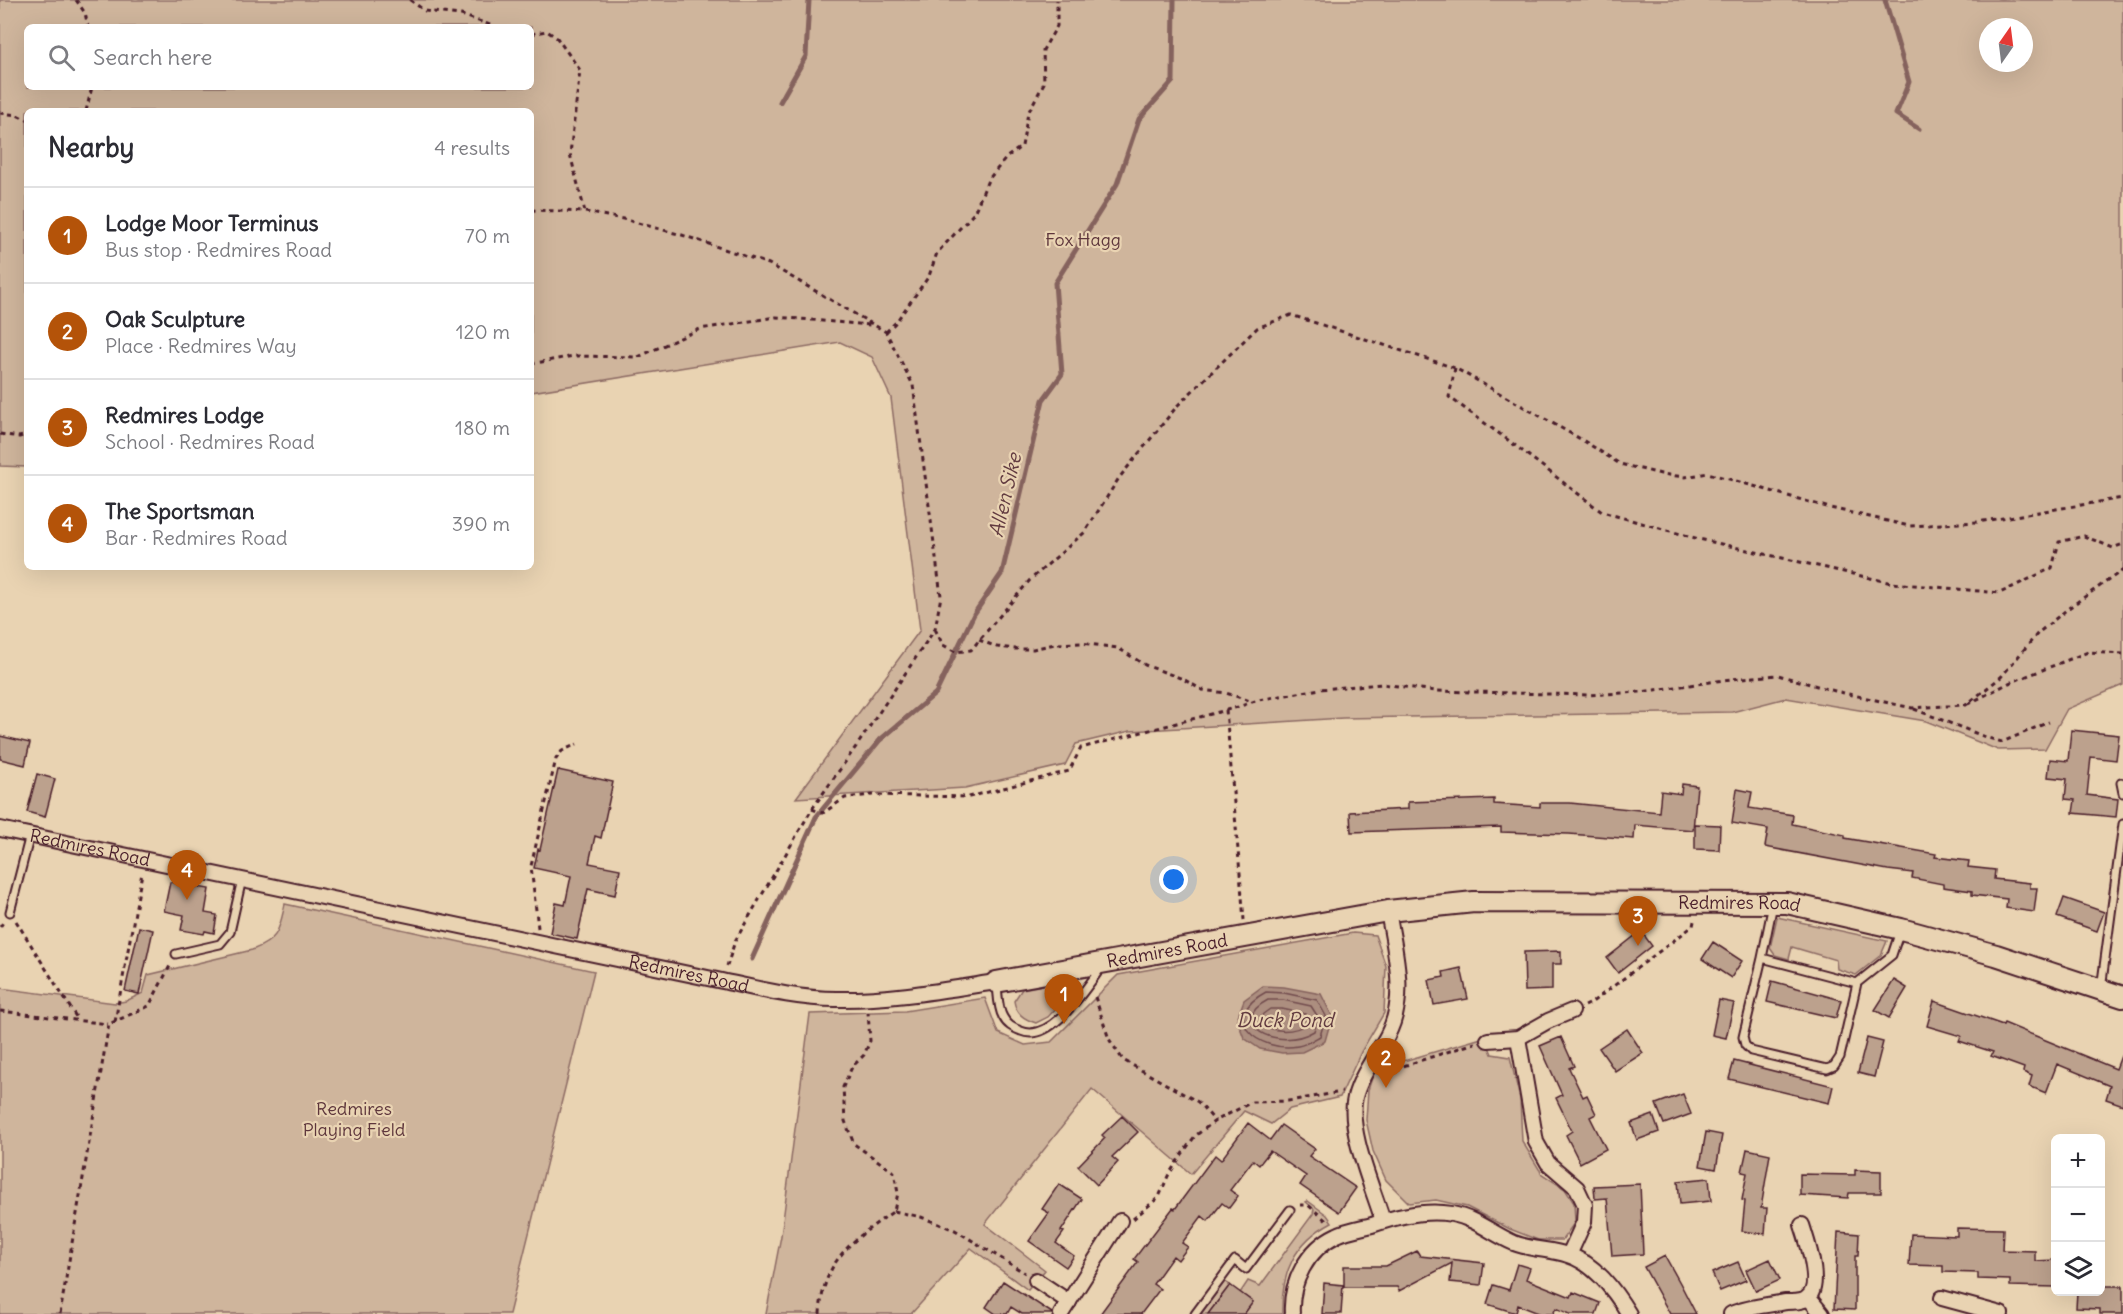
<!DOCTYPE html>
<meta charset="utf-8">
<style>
body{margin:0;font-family:Delius,sans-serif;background:#f7f7f7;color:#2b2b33}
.controls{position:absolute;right:18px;bottom:18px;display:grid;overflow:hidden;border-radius:9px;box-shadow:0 6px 24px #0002}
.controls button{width:54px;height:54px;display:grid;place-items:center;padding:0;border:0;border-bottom:2px solid #e1e1e2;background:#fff;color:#2b2b33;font:30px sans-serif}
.compass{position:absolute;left:1979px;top:18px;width:54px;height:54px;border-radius:50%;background:#fff;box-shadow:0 6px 24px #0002;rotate:14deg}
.you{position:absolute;left:1174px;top:880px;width:21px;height:21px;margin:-15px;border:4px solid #fff;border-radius:50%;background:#1a73e8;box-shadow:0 0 0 9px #1a73e833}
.badge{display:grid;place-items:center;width:39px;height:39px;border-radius:50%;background:#b45309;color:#fff;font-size:20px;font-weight:700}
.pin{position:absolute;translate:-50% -50px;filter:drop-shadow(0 2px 3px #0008)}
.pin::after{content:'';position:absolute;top:32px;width:21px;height:18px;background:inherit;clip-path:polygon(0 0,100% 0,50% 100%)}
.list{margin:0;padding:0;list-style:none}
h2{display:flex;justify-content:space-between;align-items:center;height:78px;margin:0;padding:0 24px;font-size:26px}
h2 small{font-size:20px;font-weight:400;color:#7c7c81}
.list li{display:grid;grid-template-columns:39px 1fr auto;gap:18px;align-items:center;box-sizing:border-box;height:96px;padding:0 24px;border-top:2px solid #e1e1e2}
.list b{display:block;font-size:22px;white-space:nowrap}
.list p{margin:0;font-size:20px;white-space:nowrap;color:#7c7c81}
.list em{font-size:20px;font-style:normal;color:#7c7c81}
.icon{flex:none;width:33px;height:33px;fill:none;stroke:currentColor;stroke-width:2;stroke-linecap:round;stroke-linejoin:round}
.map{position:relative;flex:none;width:2123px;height:1314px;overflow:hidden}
.search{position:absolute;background:#fff;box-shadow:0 6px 24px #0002;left:24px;top:24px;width:510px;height:66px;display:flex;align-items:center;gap:15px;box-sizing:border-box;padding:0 21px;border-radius:9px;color:#7c7c81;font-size:22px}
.panel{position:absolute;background:#fff;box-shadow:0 6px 24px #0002;left:24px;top:108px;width:510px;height:462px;border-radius:9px}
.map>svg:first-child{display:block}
</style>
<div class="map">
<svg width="2123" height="1314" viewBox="0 0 2123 1314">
<rect width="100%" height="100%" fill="#e9d3b2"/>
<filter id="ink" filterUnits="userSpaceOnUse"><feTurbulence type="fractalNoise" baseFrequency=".0167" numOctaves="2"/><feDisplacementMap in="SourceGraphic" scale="12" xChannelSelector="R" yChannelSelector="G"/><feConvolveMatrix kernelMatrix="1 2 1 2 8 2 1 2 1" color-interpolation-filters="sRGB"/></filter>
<g filter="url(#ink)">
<path fill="#cfb59c" stroke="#8c6a64" stroke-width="1.5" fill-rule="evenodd" d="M0 0H2123V685L2067 709 2045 749 1998 750 1926 721 1786 698 1732 712 1343 718 1130 731 1076 744 1065 765 965 788 796 798 920 630 891 398 872 357 840 342 531 392V111H27V467L0 466ZM27 27H531V87H27ZM1988 27H2024V63H1988Z
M285 904 594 971 509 1314H0V988L115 1003 126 1001 143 993 148 975 252 950C279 940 279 930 285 904Z
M1777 917 1887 941 1881 955 1856 975 1837 969 1836 960 1792 947 1789 959 1775 955 1770 948Z
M1353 933 1375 935 1386 966 1384 1013 1361 1052 1340 1097 1290 1109 1271 1124 1244 1111 1191 1174 1092 1089 985 1224 1045 1270 1028 1290 971 1248 911 1314H766L781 1236 810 1014 905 1011 985 998 998 1033 1025 1045 1051 1042 1118 975Z
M1076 979 1079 983 1048 1017 1036 1023C1024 1019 1016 1014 1014 1001L1022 989Z
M1485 1037 1492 1054 1510 1057 1520 1099 1522 1141 1542 1174 1565 1189 1574 1203 1575 1222 1562 1240H1538L1510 1229 1467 1207 1436 1200 1409 1203 1386 1180 1373 1151 1366 1120 1368 1090 1377 1063 1407 1060Z
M1308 1201 1327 1215 1332 1222C1294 1242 1281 1273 1282 1314H1244L1253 1302 1240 1293 1248 1281 1260 1286 1313 1214 1314 1209 1306 1202Z
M1224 1281 1230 1285 1208 1314H1199Z"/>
<path fill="#ac8e7f" stroke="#85625d" stroke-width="1.5" d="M1263 986 1284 987 1321 994 1332 1016 1325 1041 1302 1052 1282 1053 1260 1049 1244 1038 1237 1019 1244 1000Z"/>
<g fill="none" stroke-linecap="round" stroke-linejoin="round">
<path stroke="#714b4d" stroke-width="1.5" d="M1266 992 1284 993 1317 1000 1326 1016 1320 1036C1313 1040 1306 1045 1298 1046 1258 1053 1217 1018 1266 992Z
M1268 1000H1283L1311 1006 1318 1017 1314 1031C1277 1053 1224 1023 1268 1000Z
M1270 1009H1282L1305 1014 1308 1018 1307 1024C1295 1032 1267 1035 1261 1018L1263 1014Z"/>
<path stroke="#85625d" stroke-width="5" d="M1885 0 1909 82 1896 114 1919 129
M780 102 806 56 809 0
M752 959 816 817 880 740 936 693 974 614 1002 573 1043 400 1062 374 1055 283 1117 184 1139 119 1173 81 1174 0"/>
</g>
<path fill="#bca18d" stroke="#4a1f2b" stroke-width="1.5" d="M2071 730 2119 735 2116 760 2091 757 2087 795 2118 799 2116 817 2073 813 2075 800 2065 799 2067 779 2048 777 2050 759 2068 761Z
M0 736 30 743 25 765 0 759Z
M558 770 613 782 601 838 595 836 589 863 620 869 615 895 588 889 577 939 550 933 556 903 565 905 571 876 534 868 538 849 540 850Z
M37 774 55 779 45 817 27 812Z
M1682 784 1697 786 1693 830 1635 825 1634 839 1569 834 1501 832V827L1351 832 1350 812 1408 809V802L1494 799V804L1540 807V803H1570L1659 812 1661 791 1681 794Z
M1737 789 1752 792 1749 808 1793 815 1792 824 1845 835V838L1936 854 1935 857 1969 861 1968 867 1995 870 1994 879 2030 883V888H2037L2034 912 2006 908 2007 899 1972 895V891L1943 887V884L1912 878 1913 873 1888 870 1765 847 1768 829 1732 823Z
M1695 824 1720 825 1719 850 1695 849Z
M170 882 209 889 205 913 217 915 214 933 205 931 204 934 181 930 184 915 164 911Z
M2064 898 2104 912 2097 931 2057 917Z
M139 927 153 930 139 994 125 991Z
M1641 931 1652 946 1618 973 1607 958Z
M1713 942 1742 961 1731 978 1702 959Z
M1561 951V964H1552V990L1525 991 1524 952Z
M1461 968 1468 999 1434 1005 1429 980 1444 977 1443 972Z
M1894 980 1907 988 1889 1018 1875 1010Z
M1772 981 1841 1000 1836 1018 1767 1002Z
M1719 1000 1734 1003 1726 1038 1712 1035Z
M1934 1001 2003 1025 2004 1023 2116 1069 2121 1056H2123V1105L2106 1099 2110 1086 2057 1064 2046 1093 2029 1086 2032 1076 2023 1072 2024 1068 1991 1056 1993 1052 1959 1041 1961 1036 1927 1026Z
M1627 1029 1643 1053 1615 1071 1599 1048Z
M1561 1037 1574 1066 1569 1068 1583 1097 1587 1095 1596 1114 1590 1117 1606 1149 1580 1163 1566 1135 1572 1131 1556 1098 1562 1095 1540 1046Z
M1867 1038 1883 1042 1874 1077 1858 1073Z
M1734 1061 1833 1086 1829 1103 1729 1079Z
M1683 1094 1691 1114 1664 1124 1656 1104Z
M1653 1115 1659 1132 1637 1140 1631 1123Z
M1122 1116 1138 1132 1112 1157 1118 1162 1097 1185 1078 1166 1105 1138 1102 1135Z
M1248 1123 1270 1140 1281 1125 1315 1149 1309 1156 1356 1188 1339 1212 1300 1185 1306 1176 1270 1151 1259 1165 1253 1160 1230 1190 1238 1196 1229 1208 1222 1203 1208 1221 1202 1216 1182 1243 1188 1247 1178 1260 1173 1256 1153 1284 1160 1289 1141 1314H1100L1138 1262 1134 1259 1173 1208 1175 1209 1215 1155 1221 1160Z
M1706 1132 1722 1135 1716 1169 1700 1166Z
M1747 1149 1770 1154 1761 1208H1767L1765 1234 1742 1231 1745 1201 1742 1200 1747 1173 1742 1172Z
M1855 1170 1881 1171V1193H1849L1848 1198 1800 1195V1174L1855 1175Z
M1709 1178 1711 1201 1680 1204 1678 1181Z
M1059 1184 1082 1199 1061 1231 1064 1232 1056 1243 1074 1256 1066 1267 1029 1241 1049 1213 1042 1209Z
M1640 1184 1643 1254 1612 1256 1607 1198 1595 1199 1594 1186Z
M1957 1228 2003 1229 2002 1250 2035 1251V1261L2055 1260V1287L2010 1286V1280L1978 1279V1273L1943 1272V1266L1909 1265 1911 1234 1957 1236Z
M1838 1232 1859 1234 1858 1256H1855V1310L1834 1309Z
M1417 1251 1420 1256 1484 1263 1481 1285 1450 1282 1452 1263 1399 1291 1397 1287H1344V1266H1386Z
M1665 1256 1680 1283 1696 1314H1670L1644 1267Z
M1770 1259 1780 1280 1756 1291 1746 1270Z
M1738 1262 1746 1280 1720 1291 1712 1273Z
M1517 1264 1530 1268 1526 1279 1571 1297 1573 1292 1600 1303 1596 1314H1570L1556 1308 1553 1314H1541L1518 1305 1516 1313 1487 1304 1493 1285 1509 1290Z
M1003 1281 1052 1313V1314H1022L1011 1307 1007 1314H996L986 1307Z
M1324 1283 1343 1285 1341 1314H1322Z
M1230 1285 1253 1302 1244 1314H1208Z
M2100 1286H2123V1314H2100V1309L2076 1308 2077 1292H2100Z"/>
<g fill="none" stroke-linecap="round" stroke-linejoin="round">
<defs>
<path id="lane" d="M2121 783 2123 793
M1773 904 1762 958 1857 983 1892 955 1900 931
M10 912 30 835
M176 954 220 944 230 932 242 879
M1762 958 1743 1037 1745 1045 1751 1051 1827 1069 1834 1066 1840 1057 1857 983
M997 985C998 994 998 1009 1003 1017 1007 1025 1013 1028 1021 1031 1051 1044 1085 989 1101 968
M2101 989 2123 824
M1195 1314 1235 1260 1246 1269 1290 1210"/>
<g id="street">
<path id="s1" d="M0 829 722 981C759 989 798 999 836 999 889 1000 944 990 996 982"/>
<path d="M1518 1038 1536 1142 1548 1163 1577 1188 1585 1205 1584 1222 1569 1255"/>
<path d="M1488 1040 1518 1038 1548 1021 1572 1011"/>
<path d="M1383 1221C1373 1188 1347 1130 1355 1097 1361 1075 1376 1056 1387 1036 1408 997 1395 953 1388 911"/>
<path d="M1036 1280 1069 1302"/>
<path d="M1808 1297 1822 1314"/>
<path d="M1942 1298 2001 1314"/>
<path d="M1061 1314 1120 1221"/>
<path d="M1292 1314C1290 1283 1307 1249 1337 1235 1347 1230 1360 1228 1372 1225 1397 1216 1425 1209 1452 1214 1475 1218 1493 1234 1514 1243 1532 1250 1550 1249 1568 1255 1595 1263 1615 1291 1629 1314"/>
<path d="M1731 1314C1748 1307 1768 1305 1786 1302 1791 1302 1799 1302 1804 1300 1825 1291 1807 1241 1802 1225"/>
</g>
<g id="secondary">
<path id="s2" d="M996 982 1388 911 1474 902 1787 903 1901 929 1996 955 2123 997"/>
</g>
</defs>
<use href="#lane" stroke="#4a1f2b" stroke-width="11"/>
<use href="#street" stroke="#4a1f2b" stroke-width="18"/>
<use href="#secondary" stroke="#4a1f2b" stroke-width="24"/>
<path stroke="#4a1f2b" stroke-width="3" stroke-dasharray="4.5 4.5" stroke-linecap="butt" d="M76 0 85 13 88 27
M410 0 425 11 461 15 496 27
M531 34 547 31 557 38 580 70 570 154 585 212
M86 111 92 87
M0 113 17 115 27 120
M531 210 585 212 623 219 682 235 769 264 886 332 913 385 941 596 935 629 860 741 812 809 735 941 727 966
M886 332 896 322 929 276 937 253 974 213 988 180 1007 157 1022 146 1028 113 1044 83 1043 50 1057 26V0
M531 364 573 356 638 357 700 329 776 317 870 325
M1455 368 1449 397 1508 440 1602 512 1699 539 1892 583 2000 593 2052 568 2059 542 2084 536 2113 548 2123 544
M0 434 19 437 27 435
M935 629 943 645 956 652 971 650 1030 580 1085 532 1119 478 1178 405 1257 328 1291 315 1455 368 1584 441 1620 464 1661 474 1685 477 1708 473 1830 508 1909 526 1978 522 2123 498
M979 640 997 647 1015 649H1033L1055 644 1081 643 1118 648 1145 665 1183 679 1202 690 1226 693 1250 701
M1968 704 2009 683 2088 652 2123 654
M1914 709 1988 738 2002 742 2049 722
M1226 710 1244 920
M812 809 823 813 845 798 873 795 969 797 1069 771 1081 748 1238 707 1258 700 1320 689 1382 684 1436 691 1588 695 1641 692 1731 679 1778 675 1835 691 1912 708 1966 705 2001 677 2038 633 2070 607 2123 570
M16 921 78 1020
M0 927 4 921
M538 928 531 866 556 759 562 751 577 744
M1095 997 1109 1039 1123 1060 1198 1102 1215 1121
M1585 1006 1591 1003 1693 926 1694 921
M0 1011 108 1024
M115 1022 142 873
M1386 1065 1400 1067 1475 1043
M1300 1205H1308L1329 1223
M894 1211 921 1217 955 1230 1025 1273
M1133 1219 1159 1197 1168 1176 1180 1157 1195 1136 1215 1121 1252 1102 1288 1101 1342 1092
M60 1314 109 1024 149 1006 171 964
M820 1314C823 1259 853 1240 894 1211L898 1193 894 1172 854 1144 845 1121 843 1087 852 1067 864 1055 870 1041 868 1012"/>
<use href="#lane" stroke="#e9d3b2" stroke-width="7"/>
<use href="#street" stroke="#e9d3b2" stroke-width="14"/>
<use href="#secondary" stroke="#e9d3b2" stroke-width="20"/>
</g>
</g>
<g text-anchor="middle" stroke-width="4.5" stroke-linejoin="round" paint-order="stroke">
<g font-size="18" fill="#5e363c" stroke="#e9d3b2">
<text x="1083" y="246">Fox Hagg</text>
<text x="354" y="1115">Redmires<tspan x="354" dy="21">Playing Field</tspan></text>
</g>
<g font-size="18" fill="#4a1f2b" stroke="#e9d3b2">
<text dy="6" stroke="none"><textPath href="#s1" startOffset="92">Redmires Road</textPath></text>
<text dy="6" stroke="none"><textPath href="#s2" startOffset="750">Redmires Road</textPath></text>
<text dy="6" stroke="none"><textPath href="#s2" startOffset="174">Redmires Road</textPath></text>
<text dy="6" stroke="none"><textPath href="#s1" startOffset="704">Redmires Road</textPath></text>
</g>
<g font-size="20" font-style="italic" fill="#623b40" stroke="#e9d3b2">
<text transform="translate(1005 495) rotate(-77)" y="7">Allen Sike</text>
<text x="1285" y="1027">Duck Pond</text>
</g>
</g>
</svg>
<div class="controls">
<button>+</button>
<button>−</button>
<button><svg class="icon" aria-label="layers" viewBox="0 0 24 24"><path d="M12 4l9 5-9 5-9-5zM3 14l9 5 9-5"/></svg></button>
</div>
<svg class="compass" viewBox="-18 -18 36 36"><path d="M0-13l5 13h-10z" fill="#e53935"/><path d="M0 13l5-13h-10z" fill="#7c7c81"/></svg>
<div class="you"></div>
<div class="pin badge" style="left:1064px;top:1024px">1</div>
<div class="pin badge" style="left:1386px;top:1088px">2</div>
<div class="pin badge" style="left:1638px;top:946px">3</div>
<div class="pin badge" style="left:187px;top:900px">4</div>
<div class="search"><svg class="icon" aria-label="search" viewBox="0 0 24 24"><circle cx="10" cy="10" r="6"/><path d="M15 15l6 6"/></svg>Search here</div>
<section class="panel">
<h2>Nearby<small>4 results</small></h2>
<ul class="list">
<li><span class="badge">1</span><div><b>Lodge Moor Terminus</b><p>Bus stop · Redmires Road</p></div><em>70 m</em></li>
<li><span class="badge">2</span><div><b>Oak Sculpture</b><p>Place · Redmires Way</p></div><em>120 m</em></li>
<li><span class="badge">3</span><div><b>Redmires Lodge</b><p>School · Redmires Road</p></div><em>180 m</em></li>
<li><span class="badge">4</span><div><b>The Sportsman</b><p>Bar · Redmires Road</p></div><em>390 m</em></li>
</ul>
</section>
</div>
